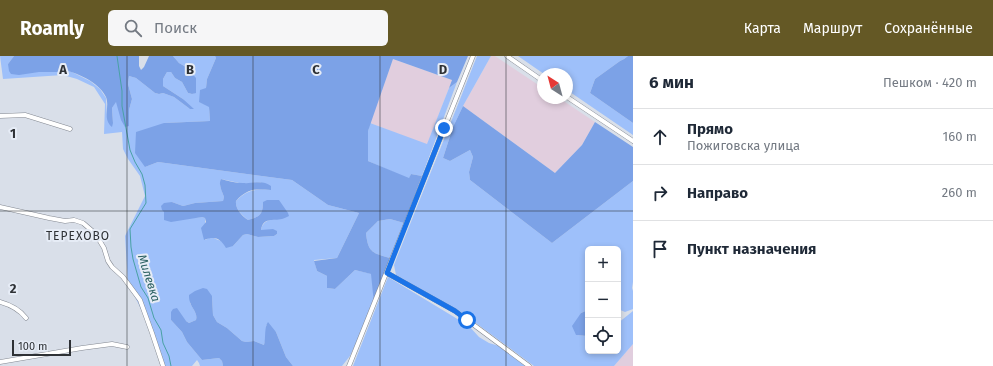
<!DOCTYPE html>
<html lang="ru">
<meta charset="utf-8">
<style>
body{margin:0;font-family:"Fira Sans",sans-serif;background:#f6f6f7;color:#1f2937}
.controls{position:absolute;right:12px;bottom:12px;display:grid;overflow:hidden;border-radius:6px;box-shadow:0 2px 6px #0003}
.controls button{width:36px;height:36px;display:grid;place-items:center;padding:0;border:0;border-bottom:1px solid #e0e1e3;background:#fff;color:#1f2937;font:20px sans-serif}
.compass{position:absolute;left:537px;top:12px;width:36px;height:36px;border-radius:50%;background:#fff;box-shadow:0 2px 6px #0003;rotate:324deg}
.scale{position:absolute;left:12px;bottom:10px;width:59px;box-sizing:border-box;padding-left:4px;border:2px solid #2e3135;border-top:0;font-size:11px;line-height:14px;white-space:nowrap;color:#2e3135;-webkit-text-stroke:3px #e6ecf6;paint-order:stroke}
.stop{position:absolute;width:12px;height:12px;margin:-9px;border:3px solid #1a73e8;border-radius:50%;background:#fff}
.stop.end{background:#1a73e8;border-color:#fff;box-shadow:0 1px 4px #0008}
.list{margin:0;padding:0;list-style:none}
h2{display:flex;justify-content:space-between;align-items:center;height:52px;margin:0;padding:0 16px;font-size:17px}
h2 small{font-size:13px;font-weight:400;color:#747a83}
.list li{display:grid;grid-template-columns:26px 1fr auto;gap:12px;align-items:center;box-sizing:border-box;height:56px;padding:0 16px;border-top:1px solid #e0e1e3}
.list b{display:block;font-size:15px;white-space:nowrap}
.list p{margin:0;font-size:13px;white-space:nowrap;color:#747a83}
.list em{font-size:13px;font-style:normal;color:#747a83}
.icon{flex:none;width:22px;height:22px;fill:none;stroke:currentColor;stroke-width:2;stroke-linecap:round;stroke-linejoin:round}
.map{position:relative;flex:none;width:633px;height:310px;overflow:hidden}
header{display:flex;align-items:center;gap:24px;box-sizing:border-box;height:56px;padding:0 20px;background:#645825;color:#fff}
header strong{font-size:19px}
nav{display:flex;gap:22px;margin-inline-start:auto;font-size:14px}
.search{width:280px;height:36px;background:#f6f6f7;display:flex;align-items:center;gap:10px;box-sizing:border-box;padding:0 14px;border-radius:6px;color:#747a83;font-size:15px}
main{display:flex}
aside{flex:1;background:#fff}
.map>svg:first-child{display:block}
</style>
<header>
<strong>Roamly</strong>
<div class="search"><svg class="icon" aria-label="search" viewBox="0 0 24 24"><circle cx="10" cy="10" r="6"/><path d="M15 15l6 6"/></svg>Поиск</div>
<nav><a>Карта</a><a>Маршрут</a><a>Сохранённые</a></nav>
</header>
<main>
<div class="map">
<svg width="633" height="310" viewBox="0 0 633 310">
<rect width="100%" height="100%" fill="#d9dfe9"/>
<path fill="#e1cede" d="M491 0H495L543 32V42H559L595 66 582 89 555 117 463 50Z
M393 3 452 24 427 89 370 67Z
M633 288V310H614Z"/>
<path fill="#9ec0fa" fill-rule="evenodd" d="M0 0H14L8 8 39 16H58L61 13 72 16 90 25 100 33 106 42 107 61 113 67 112 52 116 45 129 70V54L132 43 128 28 129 20 136 22 155 37 159 38 163 37 174 41 190 53 183 43 163 30V23L167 16H171L175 22 182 26 188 37 192 38 196 36 186 11 179 7 173 0H215L216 2 207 23 206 33 200 35V46L209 50 210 65 164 67 145 111 158 106 292 124 328 149 359 157 337 202 314 204 317 215 327 220V232L335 233 355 214 372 218 374 248 350 300 342 310H293L286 301 276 276 266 269V281L264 289 254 285 246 286 242 285 227 272 217 266 213 259 212 240 190 247C193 253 198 258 196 264L189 267 186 265 171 264 182 276 187 286 202 304 219 302 222 305 223 310H200L199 307 197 304 192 310H162L143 257 128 227 125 180 145 140 140 120 128 103 123 93 122 76 104 78 105 48 94 31 77 23 63 19 3 23ZM221 123 244 128 260 126 271 134C255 133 248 133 236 145 235 153 242 159 248 164 260 161 263 158 263 146L282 163C273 163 263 163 261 174L277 175V178L274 180 258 181 247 178 243 179 233 190 211 181 205 184V162L202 161 164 164V156L172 146 183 150 195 147 223 145 224 141 220 130Z
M477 0H491L463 50 453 71 443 102 450 105 470 94 473 101 469 116 470 124 552 187 633 125V226L632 232 633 235V253L625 256 618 253V193H588V254L581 257 576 279 588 280V295H618V267L633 255V288L614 310H534L461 256 396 219 394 209C421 139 450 70 477 0Z
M518 0H628L624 3 620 5 595 23 590 37 633 67V79L567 34V18H544Z
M457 26 422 120 411 118 409 123 368 105V75L370 67 427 88 449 32Z
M390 163 404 167 390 202C372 197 368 196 366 177L378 165Z
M388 221 469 270 479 281 489 287 499 290 525 310H353Z"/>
<path fill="#7ca2e7" d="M14 0H139V10L141 14 144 11 149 0H173L179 7 186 11 196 22V37L192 38 188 37 182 26 175 22 171 16H167L163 23V30L183 43 194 53H190L174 41 163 37 159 38 155 37 136 22 129 20 128 28 132 43 129 54V70L125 71 121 64 116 46 112 52 113 67 112 71C102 63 110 51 106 41 98 25 77 17 61 13L58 16H39L19 19 11 18 9 15 8 8Z
M215 0H468L457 26 449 32 452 24 393 3 368 75V105L409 122 411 118 422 120 404 167 390 163 378 165 366 177C368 196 372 197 390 202L374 248 371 218 355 214 335 233 327 232V220L317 215 314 205 337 202 359 157 328 149 292 124 158 106 145 111 135 97 136 76 164 67 210 65 209 51 199 46 200 34 206 32 207 23 216 2Z
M628 0H633V67L590 37 595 23 620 5 624 3Z
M463 50 555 117 582 89 595 66 633 91V125L552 187 470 124 469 116 473 101 470 94 450 105 443 102 453 71Z
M221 123C228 125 235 127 243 127 253 128 262 123 271 130V134C255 133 248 132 236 145 235 153 242 160 248 164 260 161 263 158 263 146L267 144H279L288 157 289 160C287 161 285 162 282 163 273 165 263 161 261 174L273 173 277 175V178L274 180 258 181 247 178 243 179 233 190 226 192C220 182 215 180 204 184L201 172 206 166 205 162 202 161 171 166 164 164V156L162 154 161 150 164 147 172 146 183 150 195 147 223 145 224 141C222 135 218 129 221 123Z
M203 232 207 233 212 240 213 259 217 266 227 272 242 285 246 286 254 285 264 289C266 282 264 271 268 266L276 276 286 301 293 310H223L222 305 219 302 202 304 187 286 182 276 171 264V256L173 253 177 252 186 265 189 267 196 264C198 257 192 253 190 246 189 244 189 241 189 239L195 235Z
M588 254V280L576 279 572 270 581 257Z"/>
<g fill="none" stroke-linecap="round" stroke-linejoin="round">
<path stroke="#49a1a5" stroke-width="1" d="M117 0 122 35V50L130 94 135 106 142 118 145 129 146 147 130 173 131 191 133 203 141 231 148 242 154 262 161 274 163 287 169 300 171 310"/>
<defs>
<path id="street" d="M507 0 543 25
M567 41 633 85
M0 60 25 59 70 73
M0 151 49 162 65 165 74 164 83 167 90 173 95 177 104 192 108 205 112 211 123 221 140 244 152 277 163 310
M387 217 455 255 529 310
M0 246C11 249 19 253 26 262
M0 306 82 292 112 288 127 291
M349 310 473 0"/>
</defs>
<use href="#street" stroke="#838891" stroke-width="5"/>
<use href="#street" stroke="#fff" stroke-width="4"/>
</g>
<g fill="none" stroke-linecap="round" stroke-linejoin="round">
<path stroke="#1a73e8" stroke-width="5" d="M444 72 387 217 455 255 467 264"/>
</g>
<path fill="none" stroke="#2e3135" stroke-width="1" stroke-opacity="0.55" d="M127 0V310M253 0V310M380 0V310M506 0V310M0 155H633"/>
<g text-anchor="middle" stroke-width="4" stroke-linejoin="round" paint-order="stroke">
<g font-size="12" letter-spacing="1" fill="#2e3135" stroke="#e6ecf6">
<text x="78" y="184">ТЕРЕХОВО</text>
</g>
<g font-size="12" font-style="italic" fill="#2d6263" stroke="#e6ecf6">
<text transform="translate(149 222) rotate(72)" y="4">Милевка</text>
</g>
</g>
<g font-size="13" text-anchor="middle" font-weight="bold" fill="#2e3135" stroke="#e6ecf6" stroke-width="4" stroke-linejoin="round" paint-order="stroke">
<text x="63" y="18">A</text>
<text x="190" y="18">B</text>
<text x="316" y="18">C</text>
<text x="443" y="18">D</text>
<text x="13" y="82">1</text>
<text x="13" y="237">2</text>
</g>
</svg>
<div class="controls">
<button>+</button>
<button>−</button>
<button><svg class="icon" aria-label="locate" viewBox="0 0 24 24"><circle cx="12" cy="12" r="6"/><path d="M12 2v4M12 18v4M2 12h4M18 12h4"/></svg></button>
</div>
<svg class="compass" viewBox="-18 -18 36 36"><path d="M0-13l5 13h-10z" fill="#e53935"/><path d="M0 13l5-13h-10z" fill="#747a83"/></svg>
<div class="scale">100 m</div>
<div class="stop" style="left:467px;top:264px"></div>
<div class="stop end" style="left:444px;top:72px"></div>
</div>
<aside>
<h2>6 мин<small>Пешком · 420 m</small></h2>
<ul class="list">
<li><svg class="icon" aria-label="ahead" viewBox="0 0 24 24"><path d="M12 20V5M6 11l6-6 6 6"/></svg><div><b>Прямо</b><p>Пожиговска улица</p></div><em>160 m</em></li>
<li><svg class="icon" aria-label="right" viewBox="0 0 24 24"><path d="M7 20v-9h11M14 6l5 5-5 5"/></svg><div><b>Направо</b></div><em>260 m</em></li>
<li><svg class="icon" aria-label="arrive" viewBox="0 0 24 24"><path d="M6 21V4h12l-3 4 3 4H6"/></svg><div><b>Пункт назначения</b></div></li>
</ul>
</aside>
</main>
